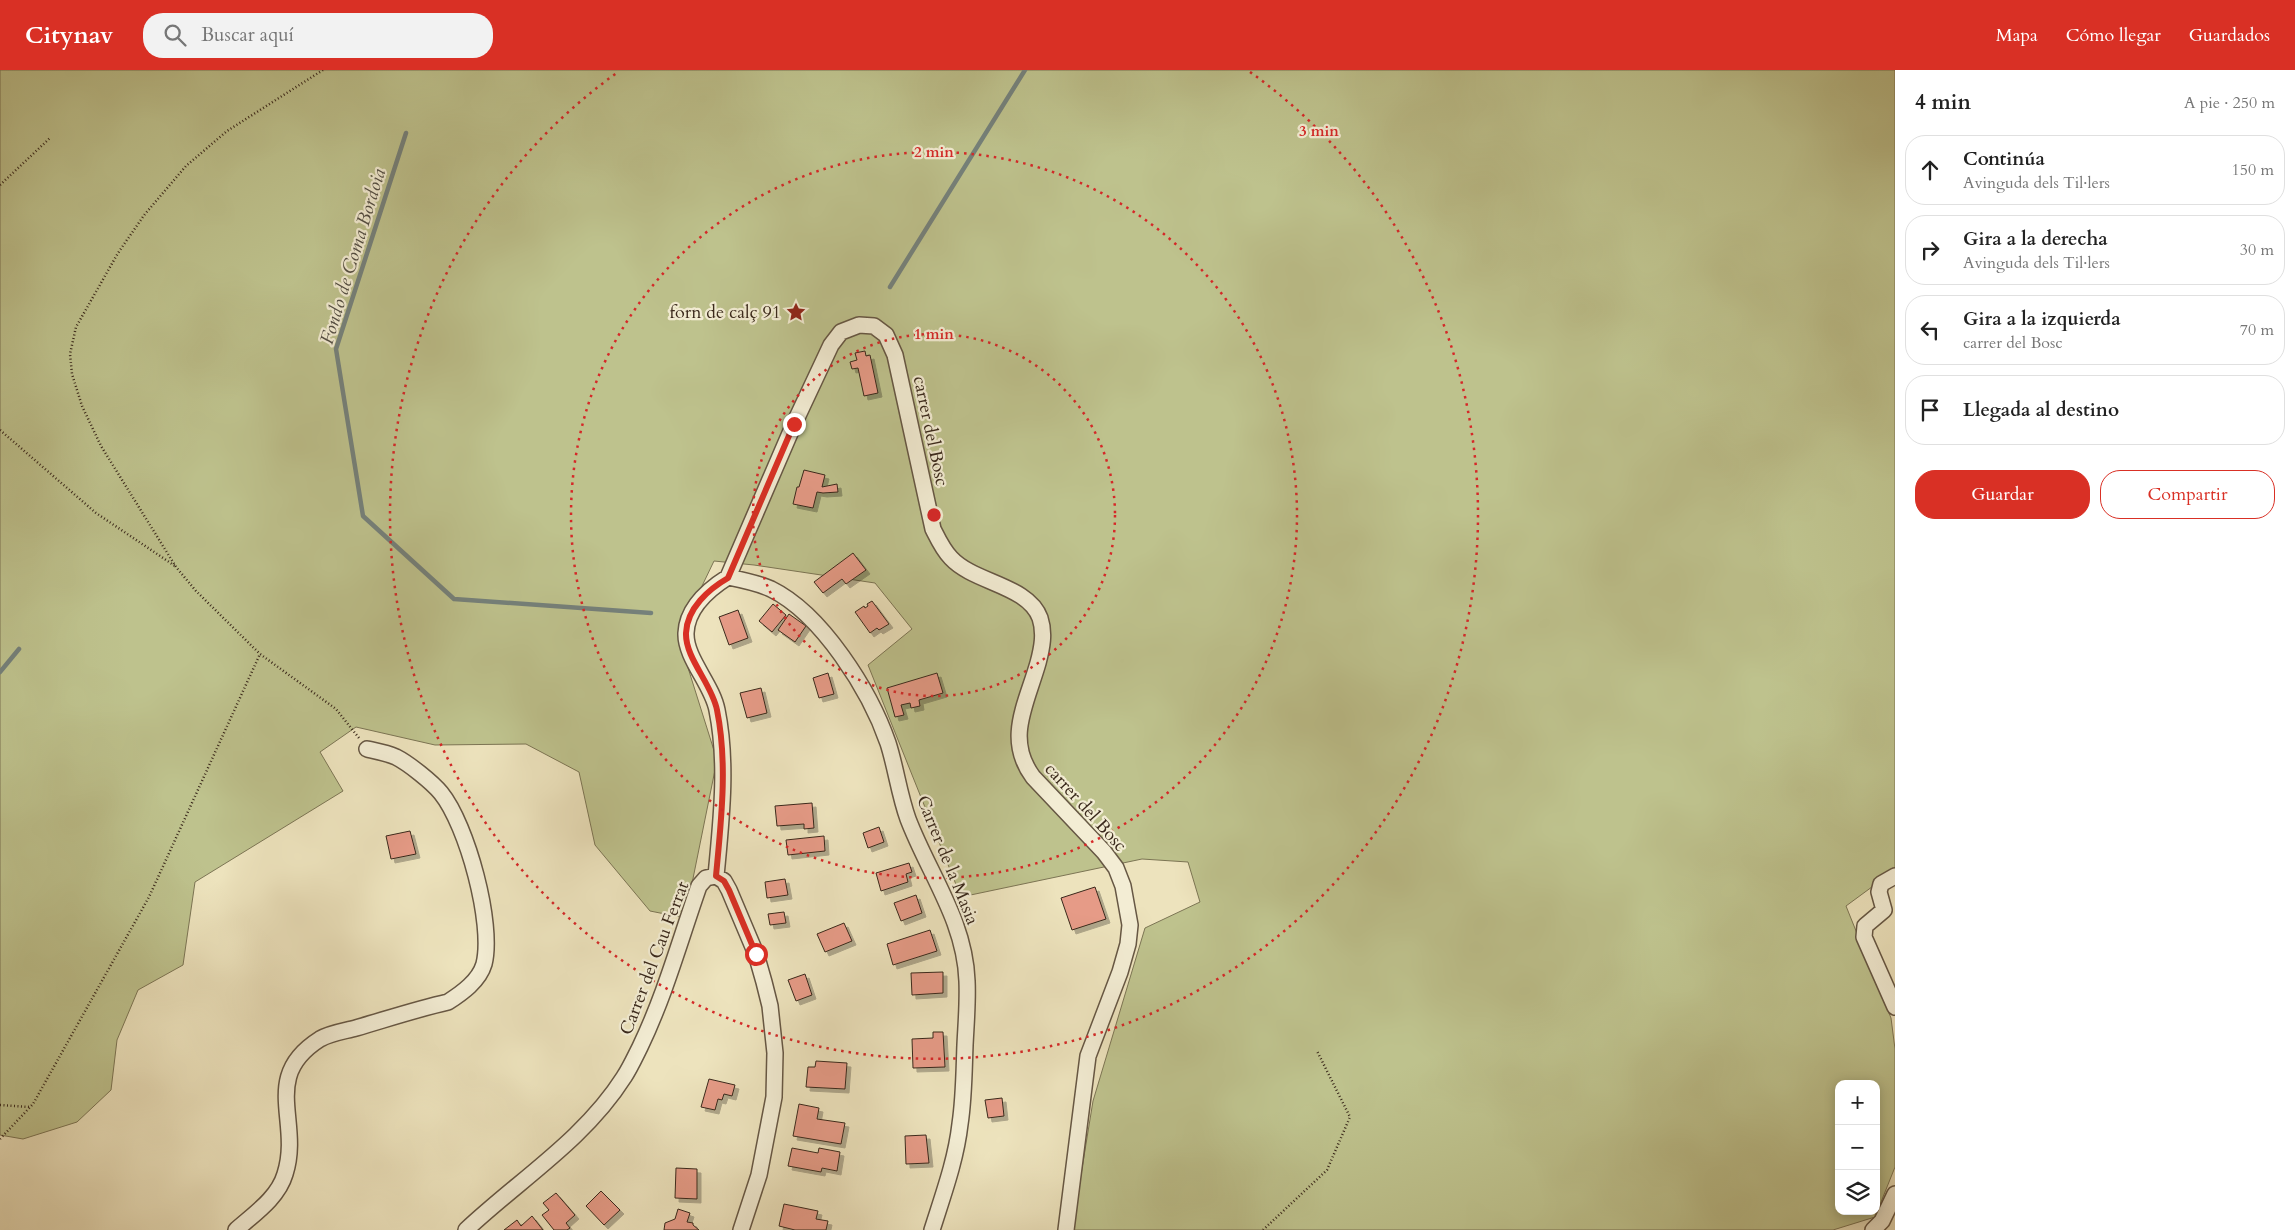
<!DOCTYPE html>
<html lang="es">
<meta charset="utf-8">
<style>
body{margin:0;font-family:Cardo,serif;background:#f2f2f2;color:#222}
.controls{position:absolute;right:15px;bottom:15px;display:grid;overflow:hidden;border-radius:10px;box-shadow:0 2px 12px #0003}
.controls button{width:45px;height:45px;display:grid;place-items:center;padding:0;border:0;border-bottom:1px solid #e0e0e0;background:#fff;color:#222;font:25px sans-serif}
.stop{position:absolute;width:15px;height:15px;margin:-11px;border:4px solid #d93025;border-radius:50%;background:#fff}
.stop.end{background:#d93025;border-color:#fff;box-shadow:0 1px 5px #0008}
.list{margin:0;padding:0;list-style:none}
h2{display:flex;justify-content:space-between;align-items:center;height:65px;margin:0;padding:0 20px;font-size:21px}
h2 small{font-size:16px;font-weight:400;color:#767676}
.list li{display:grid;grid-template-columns:32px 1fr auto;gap:15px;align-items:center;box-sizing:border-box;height:70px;margin:0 10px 10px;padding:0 10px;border:1px solid #e0e0e0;border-radius:20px}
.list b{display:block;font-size:19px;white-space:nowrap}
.list p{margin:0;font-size:16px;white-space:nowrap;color:#767676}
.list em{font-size:16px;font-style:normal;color:#767676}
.actions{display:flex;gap:10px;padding:15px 20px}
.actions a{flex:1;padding:11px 0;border:1px solid #d93025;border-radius:20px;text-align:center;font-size:18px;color:#d93025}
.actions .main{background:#d93025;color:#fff}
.icon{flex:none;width:28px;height:28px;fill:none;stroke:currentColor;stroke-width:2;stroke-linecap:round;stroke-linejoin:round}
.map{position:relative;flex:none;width:1895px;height:1160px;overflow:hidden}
header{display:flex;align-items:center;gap:30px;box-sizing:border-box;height:70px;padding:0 25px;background:#d93025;color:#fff}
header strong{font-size:24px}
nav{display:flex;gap:28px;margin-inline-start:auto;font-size:18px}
.search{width:350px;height:45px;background:#f2f2f2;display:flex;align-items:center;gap:12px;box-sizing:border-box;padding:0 18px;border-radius:20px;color:#767676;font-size:19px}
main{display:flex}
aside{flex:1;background:#fff}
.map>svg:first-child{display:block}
</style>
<header>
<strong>Citynav</strong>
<div class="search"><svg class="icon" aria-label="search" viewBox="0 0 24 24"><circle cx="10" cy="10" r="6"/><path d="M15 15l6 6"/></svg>Buscar aquí</div>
<nav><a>Mapa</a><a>Cómo llegar</a><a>Guardados</a></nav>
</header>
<main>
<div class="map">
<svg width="1895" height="1160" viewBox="0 0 1895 1160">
<defs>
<filter id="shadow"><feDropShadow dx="4" dy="4" stdDeviation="0" flood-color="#0004"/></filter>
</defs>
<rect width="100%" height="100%" fill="#ede3bd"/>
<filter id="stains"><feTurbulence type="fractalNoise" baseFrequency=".004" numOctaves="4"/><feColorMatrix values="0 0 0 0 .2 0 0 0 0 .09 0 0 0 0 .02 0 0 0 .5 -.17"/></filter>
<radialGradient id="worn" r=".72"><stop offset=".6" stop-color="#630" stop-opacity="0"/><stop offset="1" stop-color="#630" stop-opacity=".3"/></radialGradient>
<path fill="#bec28d" stroke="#7c7554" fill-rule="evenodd" d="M0 0H1895V800L1846 836 1891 948 1895 979V1097L1875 1147 1833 1160H1072L1093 1031 1145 858 1200 832 1188 792 1142 789 961 827 868 595 912 559 875 513 754 495 714 491 678 566 717 690 685 848 650 841 595 775 579 702 526 674 435 675 356 657 320 682 343 721 195 812 183 895 138 920 117 970 111 1020 77 1052 23 1069 0 1065ZM1839 1014H1876V1141H1839Z"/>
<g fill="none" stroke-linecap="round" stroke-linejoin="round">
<path stroke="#75817b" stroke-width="4.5" d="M406 63 336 279 363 446 454 529 651 543
M890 217 1025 0
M0 602 19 579"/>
</g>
<path fill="#e69b87" stroke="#39281b" filter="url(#shadow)" d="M865 281 866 286 870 285 878 323 864 326 858 298 852 299 850 292 857 290 855 283Z
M804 400 825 405 822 417 837 414 838 422 823 423 817 422 813 438 793 434 797 417H799Z
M853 483 866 500 846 514 842 509 823 523 814 512Z
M872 531 889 554 879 560 877 558 870 563 855 542 864 536 865 538 868 536 867 534Z
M773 534 786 545 772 562 759 551Z
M738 540 748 568 729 575 719 547Z
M789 544 806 556 795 572 778 560Z
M828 603 834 624 819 628 813 608Z
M937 603 943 623 919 630 920 636 911 638 910 633 901 635 904 645 895 647 887 618Z
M761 618 767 643 747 648 740 623Z
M812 733 814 758 804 759V754L777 756 775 736Z
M879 757 884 772 868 778 863 763Z
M410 761 416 784 391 789 386 766Z
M824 766 825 781 788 785 786 770Z
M909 793 912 802 906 804 908 812 881 821 876 803Z
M785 809 788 825 767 828 765 812Z
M1095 817 1106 849 1072 860 1061 828Z
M916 825 922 843 901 851 894 833Z
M784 842 786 853 770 855 768 844Z
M844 853 852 871 825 882 817 864Z
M930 860 937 881 893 895 887 874Z
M943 902V923L912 925 911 903Z
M805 904 812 925 796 931 788 910Z
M933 962H943L945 997 913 998 912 969 933 968Z
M816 991 847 993 845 1019 806 1017 808 997H815Z
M709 1009 735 1015 732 1026 724 1024 722 1030 718 1029 715 1040 701 1037Z
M1002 1028 1004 1046 988 1048 985 1030Z
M799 1034 819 1038 817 1049 845 1053 841 1074 793 1066Z
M926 1065 929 1093 906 1094 905 1066Z
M792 1078 818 1083 819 1078 840 1082 837 1101 822 1098 821 1102 788 1096Z
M676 1098 697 1099V1129L675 1128Z
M601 1121 620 1140 604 1155 586 1136Z
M556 1123 575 1145 566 1153 570 1158 567 1160H554L542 1145 549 1140 543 1133Z
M784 1134 818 1141 816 1149 828 1151 826 1160H795L779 1156Z
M678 1139 690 1143 687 1152 693 1153V1155L699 1160H664L665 1153 675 1149Z
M532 1146 543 1160H504L517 1150 521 1156Z"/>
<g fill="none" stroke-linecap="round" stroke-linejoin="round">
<defs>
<path id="street" d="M728 507 794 354 831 275 841 262 859 255 874 256 886 265 895 285 933 459C938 469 943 480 951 488 974 513 1028 515 1040 548 1045 563 1042 578 1038 593 1026 635 1005 669 1033 707L1104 782 1116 798 1123 816 1130 855 1128 874 1120 902 1088 986 1066 1160
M728 507C743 510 758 513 771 519 822 544 870 621 888 673 896 698 899 724 908 749 929 804 965 851 967 911 968 932 966 954 965 975 964 1001 964 1028 960 1054 956 1090 943 1125 932 1160
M728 507C709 519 687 538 686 563 685 588 712 614 717 640 728 694 721 752 716 806L724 811 729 820 756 884 764 912 770 936 775 983 774 1027 759 1105 741 1160
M1895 806 1881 814 1879 822 1884 840 1865 856 1864 867 1895 937
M236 1160C254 1144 278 1128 285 1104 302 1051 260 1007 320 969 330 963 345 961 356 958 387 949 417 939 448 932 462 923 479 911 484 894 494 854 467 755 441 723 432 712 408 693 396 687 387 683 376 681 367 679
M466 1160C519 1110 584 1070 624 1007 630 998 635 987 640 977 665 925 680 870 699 816L706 808 716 806
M1873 1160 1882 1151 1895 1124"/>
</defs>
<use href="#street" stroke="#665744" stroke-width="18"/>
<path stroke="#39281b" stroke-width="2.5" stroke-dasharray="1 2.5" stroke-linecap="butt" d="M323 0 227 61 186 96 145 144 118 183 76 257 70 284 72 304 82 336 101 376 176 497 196 521 260 584 336 639 359 668
M0 115 50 68
M0 360 96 443 175 496
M0 1035 30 1037
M0 1069 33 1034 149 827 260 584
M1263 1160 1327 1100 1350 1047 1317 981"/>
<use href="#street" stroke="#f3edd4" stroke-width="15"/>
</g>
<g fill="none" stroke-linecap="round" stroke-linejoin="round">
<path stroke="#d93025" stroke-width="6" d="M756 884 729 820 724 811 716 806C721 752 728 694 717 640 712 614 685 588 686 563 687 538 709 519 728 508L794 354"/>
</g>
<g fill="none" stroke="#d62828" stroke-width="2.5" stroke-dasharray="2.5 5">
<circle cx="934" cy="445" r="181"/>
<circle cx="934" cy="445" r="363"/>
<path d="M1250 2A544 544 0 1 1 618 2"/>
</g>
<defs>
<symbol id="sight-bare" viewBox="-9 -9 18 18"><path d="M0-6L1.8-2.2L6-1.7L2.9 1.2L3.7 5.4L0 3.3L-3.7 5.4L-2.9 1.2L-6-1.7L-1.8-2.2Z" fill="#8f2418" stroke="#f3edd4" stroke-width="2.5" paint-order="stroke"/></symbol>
</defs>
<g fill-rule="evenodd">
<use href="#sight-bare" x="782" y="228" width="28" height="28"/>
</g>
<g text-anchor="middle" stroke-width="4.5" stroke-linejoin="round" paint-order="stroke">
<g font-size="18" fill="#39281b" stroke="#f3edd4" text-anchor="end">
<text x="781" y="248">forn de calç 91</text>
</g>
<g font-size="18" fill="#39281b" stroke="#f3edd4">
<text transform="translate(931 361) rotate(78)" y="6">carrer del Bosc</text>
<text transform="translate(1086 737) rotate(48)" y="6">carrer del Bosc</text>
<text transform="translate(948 790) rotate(68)" y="6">Carrer de la Masia</text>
<text transform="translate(654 888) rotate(-69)" y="6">Carrer del Cau Ferrat</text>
</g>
<g font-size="19" font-style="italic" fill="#524d43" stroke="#f3edd4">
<text transform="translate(352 186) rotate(-73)" y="7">Fondo de Coma Bordoia</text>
</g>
</g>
<circle cx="934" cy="445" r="8" fill="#d62828" stroke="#f3edd4" stroke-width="2.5"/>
<g font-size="15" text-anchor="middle" font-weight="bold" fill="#d62828" stroke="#f3edd4" stroke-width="4.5" stroke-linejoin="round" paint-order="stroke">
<text x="1319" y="66">3 min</text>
<text x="934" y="87">2 min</text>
<text x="934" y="269">1 min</text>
</g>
<rect width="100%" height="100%" filter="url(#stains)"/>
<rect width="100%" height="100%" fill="url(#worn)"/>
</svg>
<div class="controls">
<button>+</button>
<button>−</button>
<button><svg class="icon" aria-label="layers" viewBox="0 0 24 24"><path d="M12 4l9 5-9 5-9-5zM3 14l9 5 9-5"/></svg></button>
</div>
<div class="stop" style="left:756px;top:884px"></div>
<div class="stop end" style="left:794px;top:354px"></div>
</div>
<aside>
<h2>4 min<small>A pie · 250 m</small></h2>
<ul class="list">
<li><svg class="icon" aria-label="ahead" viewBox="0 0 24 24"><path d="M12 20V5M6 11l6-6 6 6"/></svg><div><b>Continúa</b><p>Avinguda dels Til·lers</p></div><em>150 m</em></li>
<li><svg class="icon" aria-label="right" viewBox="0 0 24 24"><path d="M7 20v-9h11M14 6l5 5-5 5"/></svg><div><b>Gira a la derecha</b><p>Avinguda dels Til·lers</p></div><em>30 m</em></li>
<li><svg class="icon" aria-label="left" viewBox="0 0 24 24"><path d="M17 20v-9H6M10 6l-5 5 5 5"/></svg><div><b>Gira a la izquierda</b><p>carrer del Bosc</p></div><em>70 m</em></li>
<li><svg class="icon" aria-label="arrive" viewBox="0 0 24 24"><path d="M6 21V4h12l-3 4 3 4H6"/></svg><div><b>Llegada al destino</b></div></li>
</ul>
<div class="actions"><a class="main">Guardar</a><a>Compartir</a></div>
</aside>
</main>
